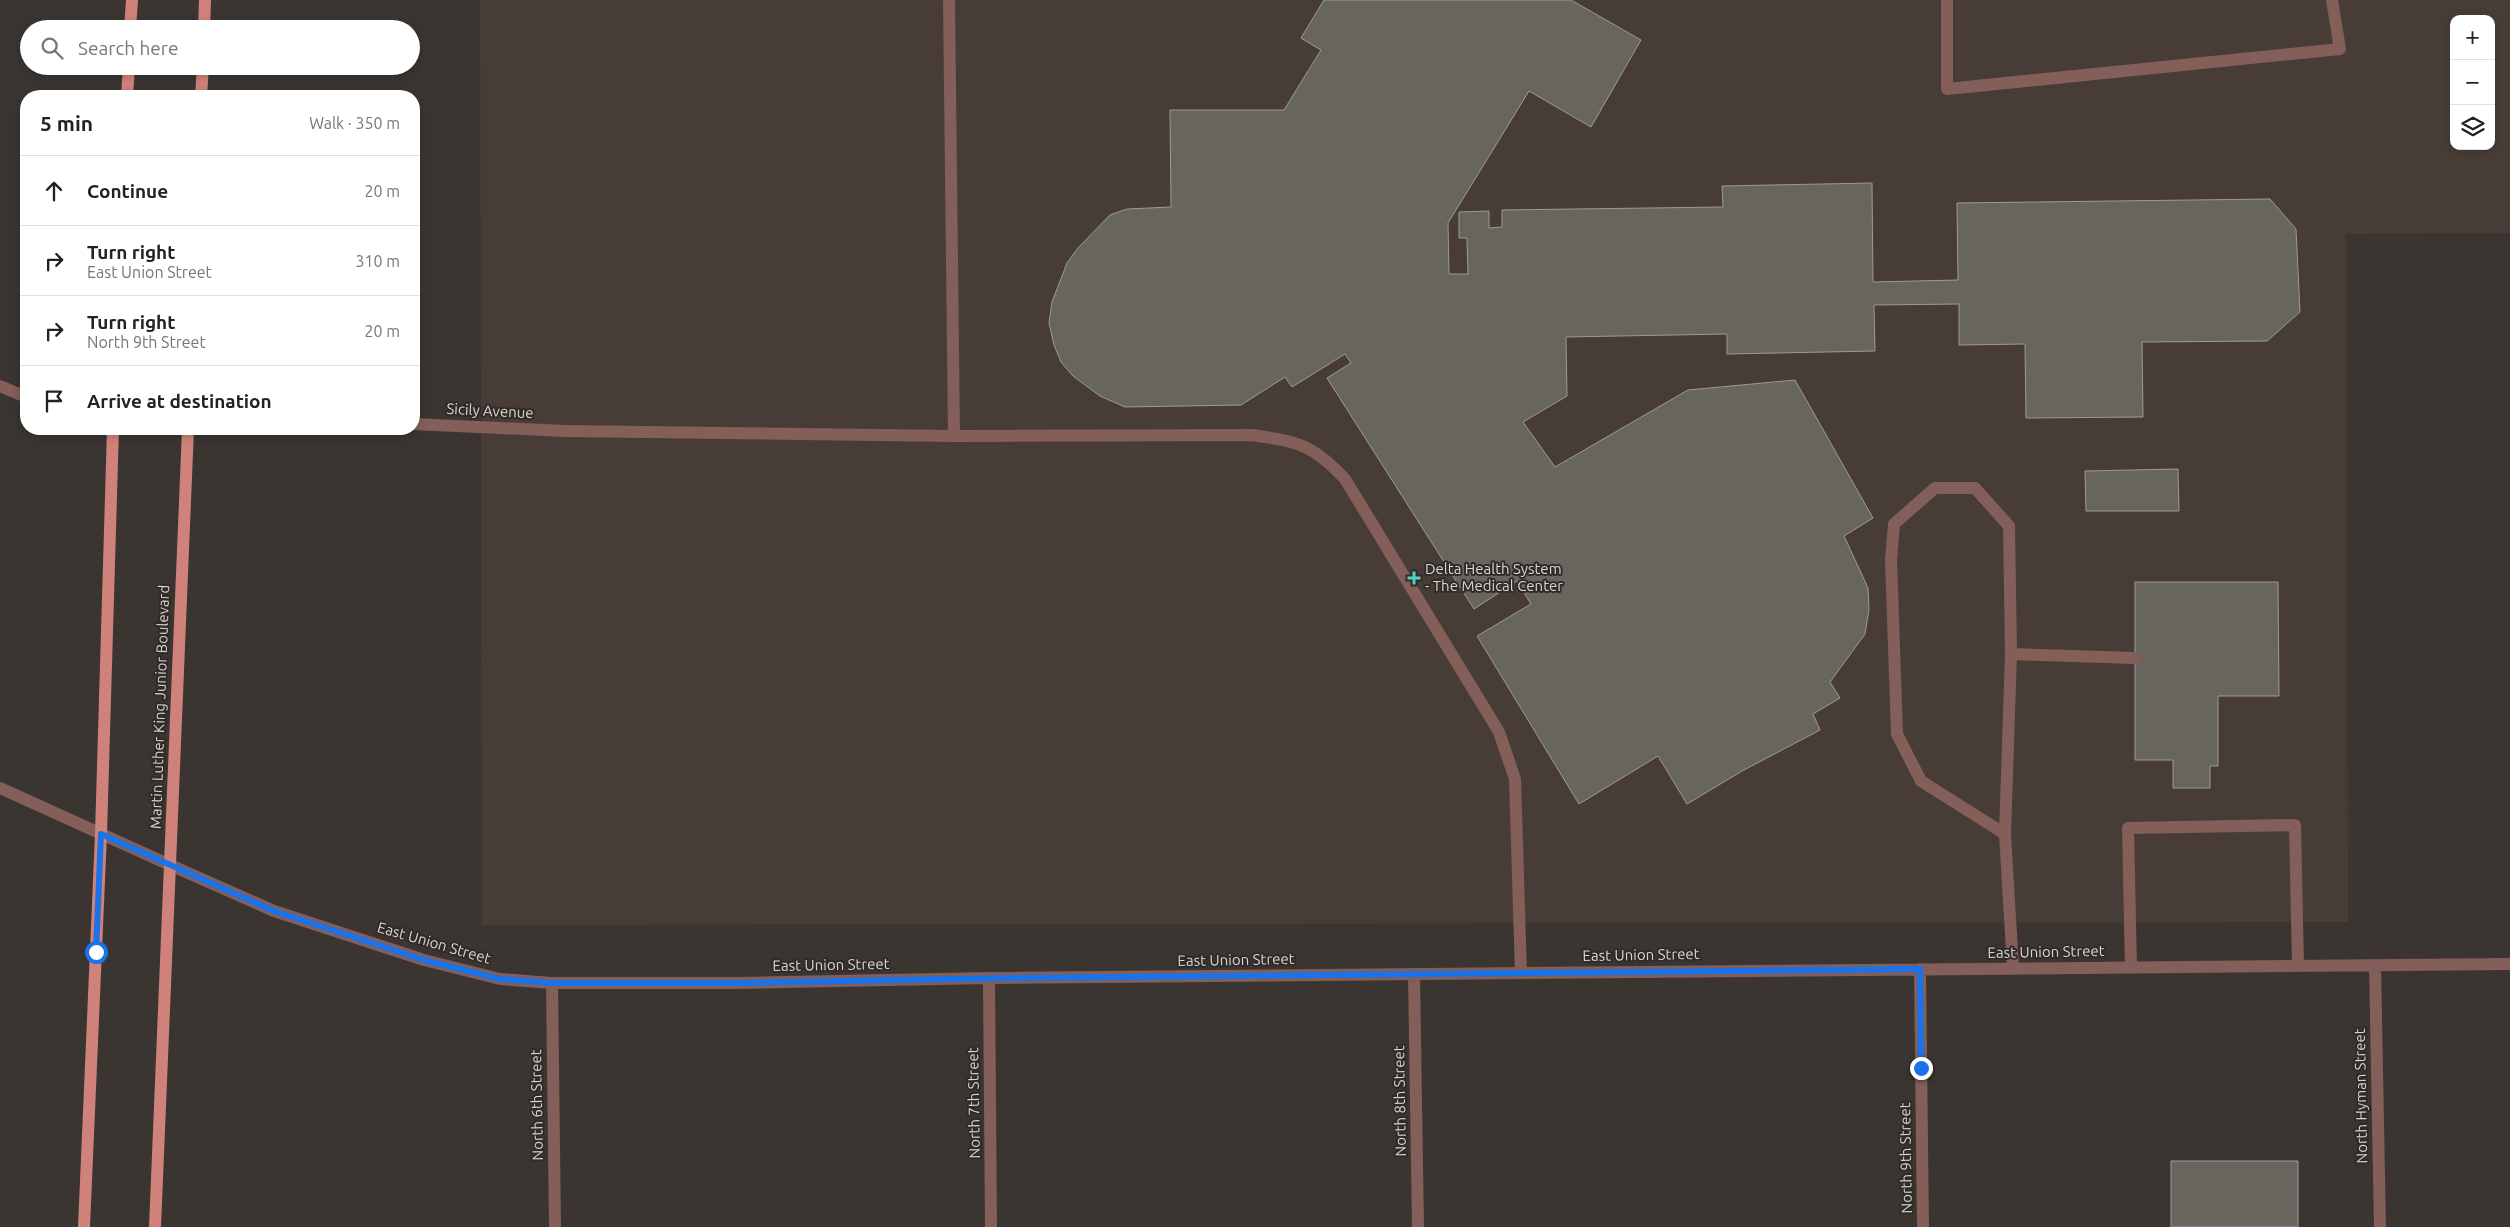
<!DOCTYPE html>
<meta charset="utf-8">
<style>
body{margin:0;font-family:Ubuntu,sans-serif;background:#f2f2f2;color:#222}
.controls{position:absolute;right:15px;top:15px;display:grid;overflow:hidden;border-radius:10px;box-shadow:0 2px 8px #0003}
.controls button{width:45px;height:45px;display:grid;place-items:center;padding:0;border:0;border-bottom:1px solid #e0e0e0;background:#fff;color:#222;font:25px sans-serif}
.stop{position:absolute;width:15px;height:15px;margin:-11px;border:4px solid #1a73e8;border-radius:50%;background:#fff}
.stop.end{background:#1a73e8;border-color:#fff;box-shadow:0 1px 5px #0008}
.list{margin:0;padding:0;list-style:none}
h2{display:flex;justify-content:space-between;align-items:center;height:65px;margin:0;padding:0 20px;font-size:21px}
h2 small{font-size:16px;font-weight:400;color:#767676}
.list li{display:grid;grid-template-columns:32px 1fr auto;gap:15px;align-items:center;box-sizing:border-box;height:70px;padding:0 20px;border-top:1px solid #e0e0e0}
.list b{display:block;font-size:19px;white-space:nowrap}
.list p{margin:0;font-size:16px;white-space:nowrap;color:#767676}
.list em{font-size:16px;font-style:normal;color:#767676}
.icon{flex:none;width:28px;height:28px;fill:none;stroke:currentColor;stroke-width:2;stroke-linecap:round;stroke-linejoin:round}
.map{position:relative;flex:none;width:2510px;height:1227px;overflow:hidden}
.search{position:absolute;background:#fff;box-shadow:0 2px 8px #0003;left:20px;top:20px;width:400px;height:55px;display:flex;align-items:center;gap:12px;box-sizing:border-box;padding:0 18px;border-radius:28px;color:#767676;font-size:19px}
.panel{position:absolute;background:#fff;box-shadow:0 2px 8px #0003;left:20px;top:90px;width:400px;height:345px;border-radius:20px}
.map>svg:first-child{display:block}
</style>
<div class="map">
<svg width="2510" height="1227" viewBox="0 0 2510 1227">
<rect width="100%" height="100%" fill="#3a3531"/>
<path fill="#483d36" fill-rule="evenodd" d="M480 0H2510V233L2346 234 2348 922 482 925ZM2454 19H2491V146H2454Z"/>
<path fill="#68645e" stroke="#9e9a94" d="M1324 0H1571L1641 40 1591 127 1529 91 1448 223 1449 274H1468L1467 238H1459V212L1489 211V228L1502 227V210L1723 207 1722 186 1872 183 1873 282 1958 280 1957 203 2270 199 2296 229 2300 312 2267 341 2142 342 2143 417 2026 418 2025 344 1959 345V304L1874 305 1875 351 1727 354V334L1566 337 1567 396 1523 422 1555 467 1688 390 1795 380 1873 518 1844 536 1868 588 1869 609 1865 634 1830 682 1840 698 1813 714 1820 730 1742 771 1687 804 1658 756 1579 804 1477 636 1531 604 1517 581 1474 609 1327 378 1351 363 1345 354 1292 387 1285 377 1241 405 1125 407 1100 396 1073 376 1061 362 1054 345 1049 323 1052 302 1067 263 1078 248 1110 215 1127 209 1171 207 1170 110H1284L1321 50 1301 38Z
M2178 469 2179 511H2086L2085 471Z
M2135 582H2278L2279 696H2218V766H2210V788H2173V760H2135Z
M2171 1161H2298V1227H2171Z"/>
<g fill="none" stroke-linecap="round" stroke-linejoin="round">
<path stroke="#845e59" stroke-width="12" d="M949 0 954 436
M1947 0V89L2340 49 2332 0
M565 431 954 436 1252 435C1299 442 1312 444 1345 479L1499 732 1515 779 1521 973
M2005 834 1921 781 1897 734 1891 560 1894 524 1935 488H1975L2009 526 2011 654
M2131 967 2128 828 2295 825 2298 965
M2013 968 2005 834 2011 654 2135 658"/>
<path stroke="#845e59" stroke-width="12" d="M0 386 26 397
M414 424 565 431
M170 865 274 911 424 960 500 979 552 983H738L989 978 2510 964
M2375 965 2380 1227
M1920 969 1923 1227
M1414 974 1418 1227
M989 978 991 1227
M552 983 555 1227"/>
<path stroke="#845e59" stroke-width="12" d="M0 788 170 865"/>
<path stroke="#cf827a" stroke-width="12" d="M130 29 132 0
M204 29 205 0
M127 96 129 66
M201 96 203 66
M84 1227 101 834 113 429
M155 1227 188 429"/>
</g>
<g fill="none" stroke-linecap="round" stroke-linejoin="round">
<path stroke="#1a73e8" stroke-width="6" d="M96 952 101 834 274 911 424 960 500 979 552 983H738L1008 978 1920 969 1921 1068"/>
</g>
<path fill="#55cec5" stroke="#302b27" stroke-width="2" d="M1411.5 570.5h5v5h5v5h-5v5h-5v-5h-5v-5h5z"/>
<g text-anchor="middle" stroke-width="4" stroke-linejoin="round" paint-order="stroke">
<g font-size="15" fill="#d8d5d2" stroke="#302b27">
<text transform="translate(490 411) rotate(3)" y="5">Sicily Avenue</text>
<text transform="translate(160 707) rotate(-88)" y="5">Martin Luther King Junior Boulevard</text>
<text transform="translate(434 943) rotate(16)" y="5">East Union Street</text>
<text transform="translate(2046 952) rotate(-1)" y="5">East Union Street</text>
<text transform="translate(1641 955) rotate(-1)" y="5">East Union Street</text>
<text transform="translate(1236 960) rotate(-1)" y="5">East Union Street</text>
<text transform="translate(831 965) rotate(-1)" y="5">East Union Street</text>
<text transform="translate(2361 1096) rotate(-91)" y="5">North Hyman Street</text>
<text transform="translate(1400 1101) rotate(-91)" y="5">North 8th Street</text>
<text transform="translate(974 1103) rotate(-91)" y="5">North 7th Street</text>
<text transform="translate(537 1105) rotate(-91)" y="5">North 6th Street</text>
<text transform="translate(1906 1158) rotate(-91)" y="5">North 9th Street</text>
</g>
<g font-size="15" fill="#d8d5d2" stroke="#302b27" text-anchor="start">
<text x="1425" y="574">Delta Health System<tspan x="1425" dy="17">- The Medical Center</tspan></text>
</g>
</g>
</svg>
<div class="controls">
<button>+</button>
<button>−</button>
<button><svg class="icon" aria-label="layers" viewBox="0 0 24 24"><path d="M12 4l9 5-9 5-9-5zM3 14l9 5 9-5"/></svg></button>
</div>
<div class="stop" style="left:96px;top:952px"></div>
<div class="stop end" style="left:1921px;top:1068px"></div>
<div class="search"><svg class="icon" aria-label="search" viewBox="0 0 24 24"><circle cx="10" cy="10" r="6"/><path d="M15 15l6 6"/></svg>Search here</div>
<section class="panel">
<h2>5 min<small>Walk · 350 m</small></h2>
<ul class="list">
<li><svg class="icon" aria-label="ahead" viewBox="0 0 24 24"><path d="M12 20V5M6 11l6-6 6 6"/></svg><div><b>Continue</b></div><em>20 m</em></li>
<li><svg class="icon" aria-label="right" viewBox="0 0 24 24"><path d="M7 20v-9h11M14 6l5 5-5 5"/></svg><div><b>Turn right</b><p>East Union Street</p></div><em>310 m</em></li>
<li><svg class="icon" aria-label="right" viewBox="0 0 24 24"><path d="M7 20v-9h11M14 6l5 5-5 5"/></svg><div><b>Turn right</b><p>North 9th Street</p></div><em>20 m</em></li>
<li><svg class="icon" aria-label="arrive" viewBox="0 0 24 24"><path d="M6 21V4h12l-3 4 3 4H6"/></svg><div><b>Arrive at destination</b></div></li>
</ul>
</section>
</div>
